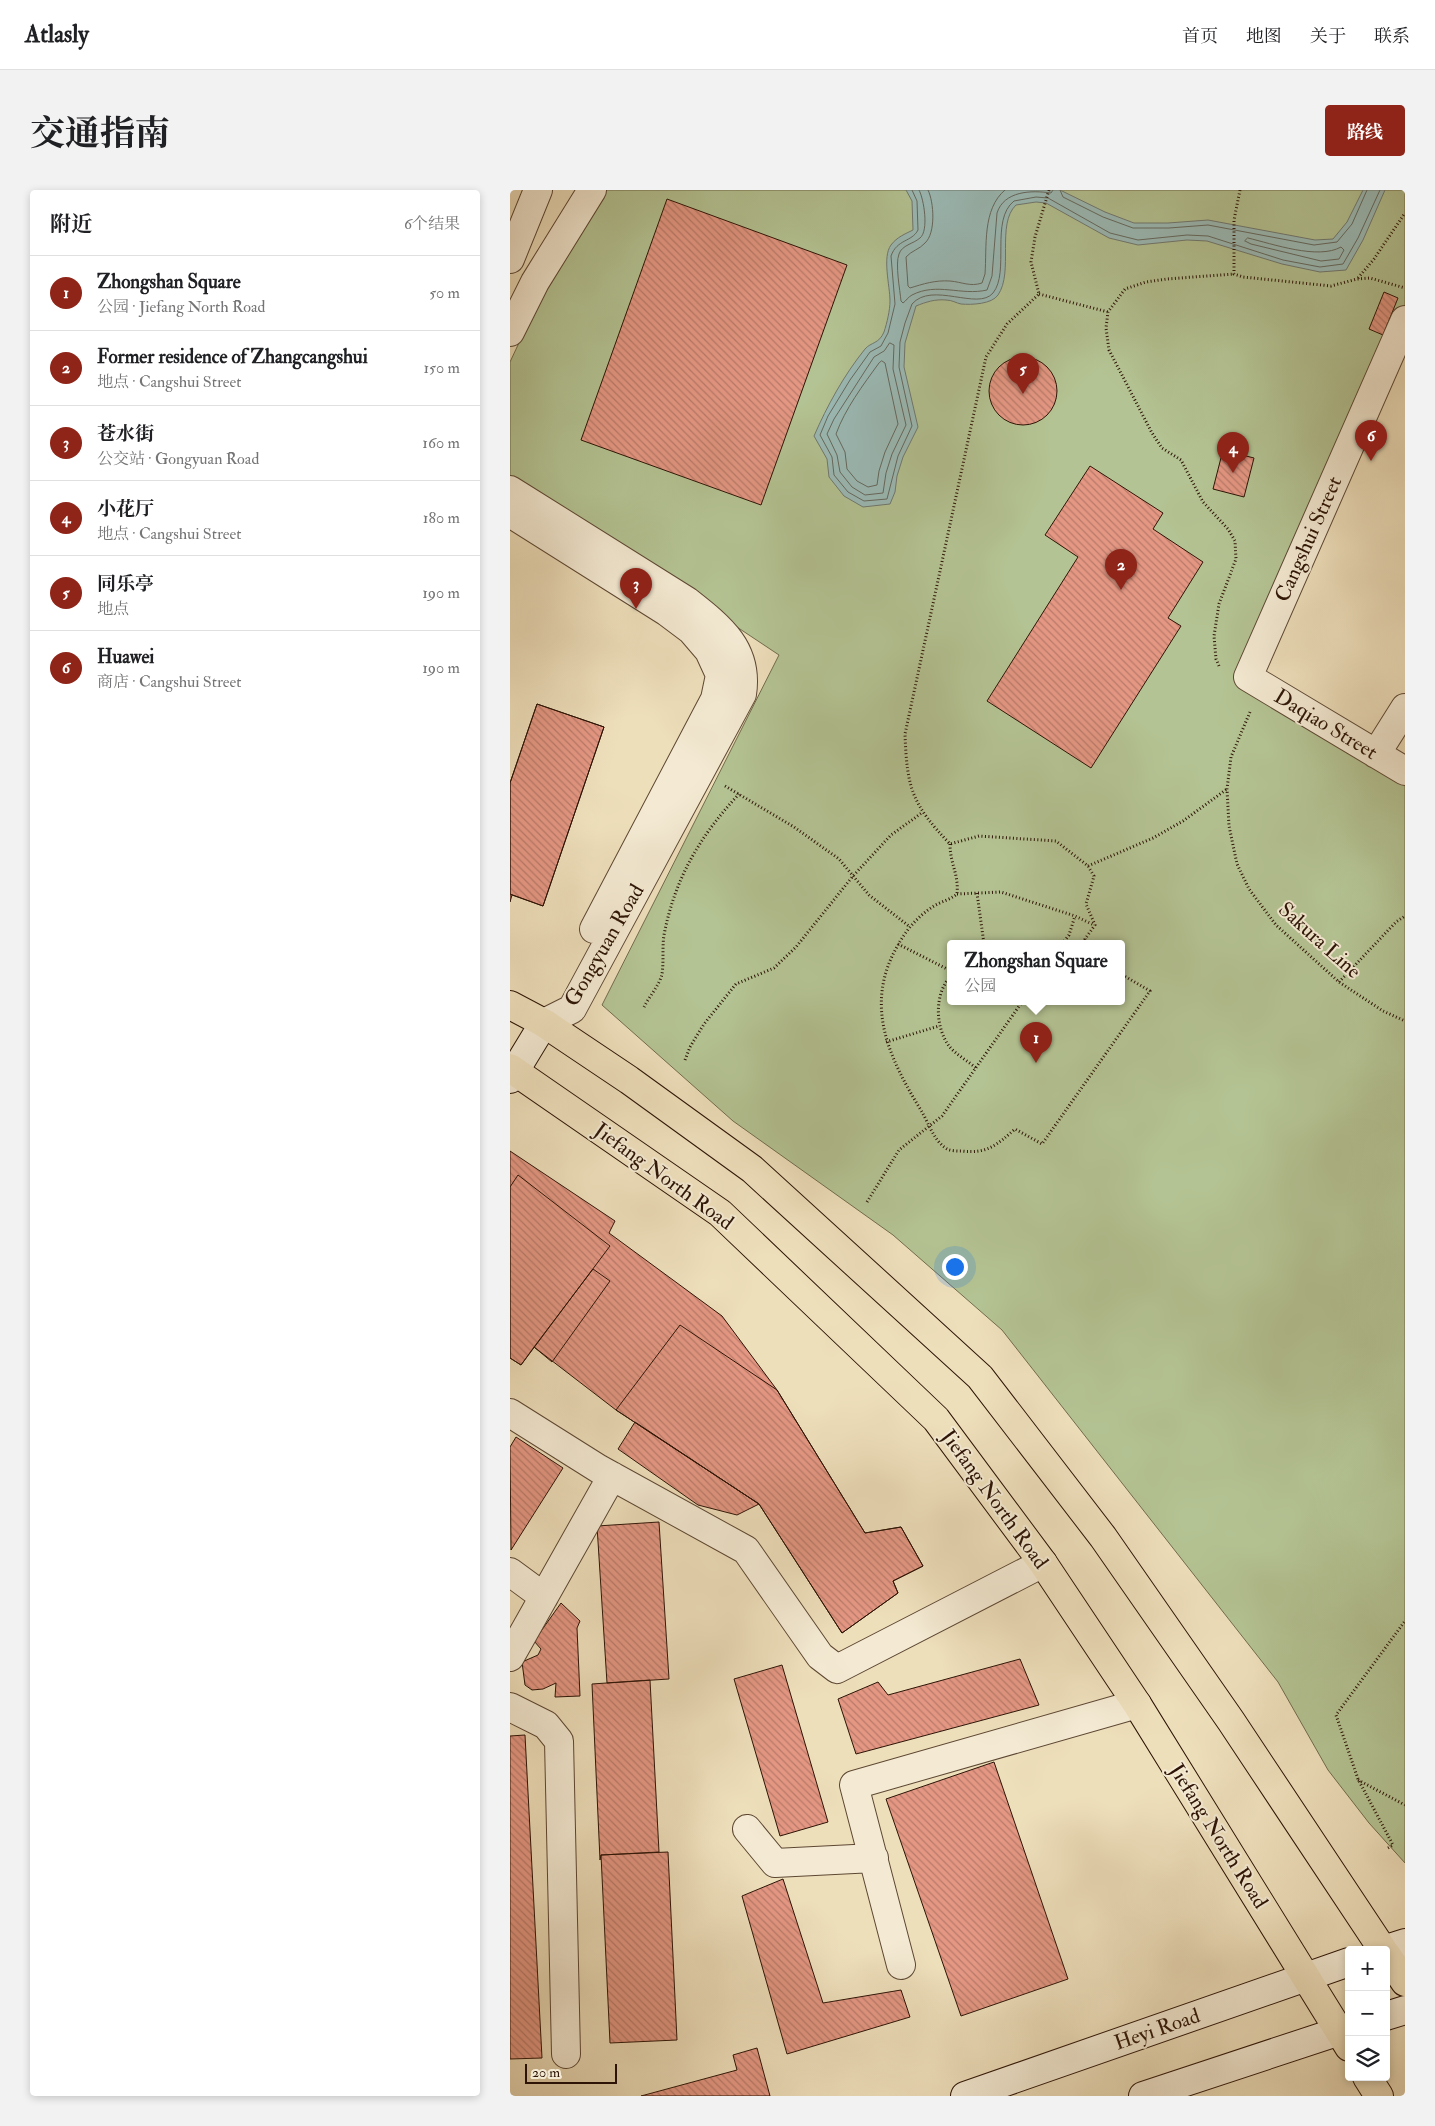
<!DOCTYPE html>
<html lang="zh">
<meta charset="utf-8">
<style>
body{margin:0;font-family:"IM FELL Double Pica","Noto Serif SC",serif;background:#f2f2f2;color:#202124}
.controls{position:absolute;right:15px;bottom:15px;display:grid;overflow:hidden;border-radius:5px;box-shadow:0 2px 8px #0003}
.controls button{width:45px;height:45px;display:grid;place-items:center;padding:0;border:0;border-bottom:1px solid #e0e0e0;background:#fff;color:#202124;font:25px sans-serif}
.scale{position:absolute;left:15px;bottom:12px;width:92px;box-sizing:border-box;padding-left:5px;border:2px solid #2d1406;border-top:0;font-size:14px;line-height:18px;white-space:nowrap;color:#2d1406;-webkit-text-stroke:4px #f4ead3;paint-order:stroke}
.you{position:absolute;left:444px;top:1076px;width:18px;height:18px;margin:-12px;border:4px solid #fff;border-radius:50%;background:#1a73e8;box-shadow:0 0 0 8px #1a73e833}
.badge{display:grid;place-items:center;width:32px;height:32px;border-radius:50%;background:#8f2418;color:#fff;font-size:16px;font-weight:700}
.pin{position:absolute;translate:-50% -41px;filter:drop-shadow(0 1px 2px #0008)}
.pin::after{content:'';position:absolute;top:26px;width:18px;height:15px;background:inherit;clip-path:polygon(0 0,100% 0,50% 100%)}
.popup{position:absolute;left:437px;top:750px;width:178px;height:65px;box-sizing:border-box;display:grid;place-content:center;border-radius:5px;background:#fff;filter:drop-shadow(0 1px 4px #0005);font-size:16px;white-space:nowrap;color:#757577}
.popup b{font-size:19px;color:#202124}
.popup::after{content:'';position:absolute;left:50%;top:100%;margin-left:-10px;border:10px solid transparent;border-top-color:#fff}
.list{margin:0;padding:0;list-style:none}
h2{display:flex;justify-content:space-between;align-items:center;height:65px;margin:0;padding:0 20px;font-size:21px}
h2 small{font-size:16px;font-weight:400;color:#757577}
.list li{display:grid;grid-template-columns:32px 1fr auto;gap:15px;align-items:center;box-sizing:border-box;height:75px;padding:0 20px;border-top:1px solid #e0e0e0}
.list b{display:block;font-size:19px;white-space:nowrap}
.list p{margin:0;font-size:16px;white-space:nowrap;color:#757577}
.list em{font-size:16px;font-style:normal;color:#757577}
.icon{flex:none;width:28px;height:28px;fill:none;stroke:currentColor;stroke-width:2;stroke-linecap:round;stroke-linejoin:round}
.map{position:relative;flex:none;width:895px;height:1906px;overflow:hidden;border-radius:5px}
header{display:flex;align-items:center;gap:30px;box-sizing:border-box;height:70px;padding:0 25px;background:#fff;border-bottom:1px solid #e0e0e0}
header strong{font-size:24px}
nav{display:flex;gap:28px;margin-inline-start:auto;font-size:18px}
.intro{display:flex;align-items:center;justify-content:space-between;box-sizing:border-box;height:120px;padding:0 30px}
h1{margin:0;font-size:35px}
.button{padding:12px 22px;border-radius:5px;background:#8f2418;color:#fff;font-size:18px;font-weight:700}
main{display:flex;gap:30px;padding:0 30px}
aside{flex:1;background:#fff;border-radius:5px;box-shadow:0 2px 8px #0003}
.map>svg:first-child{display:block}
</style>
<header>
<strong>Atlasly</strong>
<nav><a>首页</a><a>地图</a><a>关于</a><a>联系</a></nav>
</header>
<div class="intro"><h1>交通指南</h1><a class="button">路线</a></div>
<main>
<aside>
<h2>附近<small>6个结果</small></h2>
<ul class="list">
<li><span class="badge">1</span><div><b>Zhongshan Square</b><p>公园 · Jiefang North Road</p></div><em>50 m</em></li>
<li><span class="badge">2</span><div><b>Former residence of Zhangcangshui</b><p>地点 · Cangshui Street</p></div><em>150 m</em></li>
<li><span class="badge">3</span><div><b>苍水街</b><p>公交站 · Gongyuan Road</p></div><em>160 m</em></li>
<li><span class="badge">4</span><div><b>小花厅</b><p>地点 · Cangshui Street</p></div><em>180 m</em></li>
<li><span class="badge">5</span><div><b>同乐亭</b><p>地点</p></div><em>190 m</em></li>
<li><span class="badge">6</span><div><b>Huawei</b><p>商店 · Cangshui Street</p></div><em>190 m</em></li>
</ul>
</aside>
<div class="map">
<svg width="895" height="1906" viewBox="0 0 895 1906">
<defs>
<pattern id="building-back-hatch" width="6" height="6" patternUnits="userSpaceOnUse" patternTransform="scale(1.25)"><rect width="6" height="6" fill="#e49783"/><path d="M-1 5l2 2M0 0l6 6M5-1l2 2" fill="none" stroke="#b97a69"/></pattern>
</defs>
<rect width="100%" height="100%" fill="#eedfbb"/>
<filter id="stains"><feTurbulence type="fractalNoise" baseFrequency=".004" numOctaves="4"/><feColorMatrix values="0 0 0 0 .2 0 0 0 0 .09 0 0 0 0 .02 0 0 0 .5 -.17"/></filter>
<radialGradient id="worn" r=".72"><stop offset=".6" stop-color="#630" stop-opacity="0"/><stop offset="1" stop-color="#630" stop-opacity=".3"/></radialGradient>
<path fill="#b4c393" stroke="#706c4c" fill-rule="evenodd" d="M94 0H895V122L744 486 895 571V1673L859 1633 818 1580 768 1492 492 1140 383 1045 223 931 92 815 269 465 0 286V172L30 108ZM441 754H611V812H441Z"/>
<path fill="#9bbbb7" stroke="#6f7870" d="M396 0H550L595 22 624 33H658L698 30 805 50 823 49 837 32 853 0H875L853 50 836 80 810 82 772 74 697 51 677 50 628 55 599 48 536 13 526 12 506 15C486 34 504 82 488 105 482 114 462 115 451 114 446 113 442 110 436 110 425 109 416 112 406 116L395 153 394 177 408 237 393 267 387 286 385 302 380 314 353 317 334 306 319 287 317 269 304 246C317 216 334 185 355 159 361 152 369 154 374 142 377 133 380 120 380 111 380 96 372 67 381 55 387 47 395 44 403 40L402 11Z"/>
<g fill="none" stroke-linecap="round" stroke-linejoin="round">
<path stroke="#64685e" stroke-width="1" d="M402 0 407 11 408 40C402 52 387 49 381 66L385 114 378 143 371 156 360 162 340 190 318 226 310 245 322 267 324 285 338 302 354 311 377 309 388 266 402 236 389 177 390 152 395 133 402 114C422 91 468 121 483 103 500 82 480 30 504 11L526 7 538 8 600 43 628 50 677 45 698 46 773 70 810 77 833 74 848 48 870 0
M409 0C414 9 419 41 410 48 403 54 392 55 389 64 385 74 390 100 391 111L393 113C396 111 398 107 402 105 427 92 451 106 477 100L482 86 487 23C494 1 521 0 541 3L543 0
M418 0C424 12 426 43 415 53 410 59 401 61 396 67L398 96 400 98C413 94 425 90 440 91 452 92 460 97 472 93L475 84C477 57 472 19 495 0
M550 0 553 7 593 27 623 38H659L698 35 804 55 827 52 842 34 857 0
M738 48C763 54 808 70 831 57L834 60 829 69 811 71 741 54 735 51Z
M380 153 384 155 383 179 396 235 382 264 376 283 373 303 355 305 342 297 330 282 327 265 317 244 324 229 364 167 374 161Z
M372 171 375 173 388 234 375 262 369 281 367 295 358 297 347 291 337 279 335 262 326 244C335 219 353 195 369 173Z"/>
</g>
<path fill="url(#building-back-hatch)" stroke="#2d1406" d="M157 9 337 75 251 315 71 250Z
M874 102 888 108 873 145 859 139Z
M479 201a34 34 0 1 1 68 0a34 34 0 1 1-68 0Z
M713 260 744 268 734 307 703 299Z
M580 276 653 323 643 339 693 372 658 428 671 436 581 578 477 511 568 367 535 345Z
M27 514 94 537 33 716 2 705 0 712V593Z
M27 514 94 537 33 716 0 704V593Z
M0 961 105 1031 99 1043 212 1126 267 1200 355 1343 391 1337 413 1376 383 1391 388 1403 332 1443 249 1314 106 1220 24 1157 11 1175 0 1168Z
M8 985 100 1056 11 1175 0 1168V997Z
M83 1079 100 1091 42 1172 24 1157Z
M170 1135 267 1200 355 1343 391 1337 413 1376 383 1391 388 1403 332 1443 249 1314 106 1220Z
M125 1232 249 1314 227 1325 188 1315 108 1259Z
M6 1247 53 1278 1 1360 0 1257Z
M149 1332 159 1489 97 1493 87 1336Z
M51 1413 70 1431 67 1438 70 1506 45 1507 46 1493 33 1499 22 1500 15 1495 12 1472 28 1465 31 1459 24 1451Z
M510 1469 529 1515 346 1564 328 1509 368 1492 378 1505Z
M272 1475 318 1632 270 1646 224 1489Z
M140 1490 149 1662 91 1665 90 1670 82 1494Z
M15 1545 32 1868 0 1869V1546Z
M484 1572 558 1789 451 1826 376 1609Z
M158 1662 167 1850 100 1853 91 1665Z
M273 1689 313 1813 391 1800 400 1827 277 1864 232 1706Z
M247 1858 260 1906H131L227 1880 223 1865Z"/>
<g fill="none" stroke-linecap="round" stroke-linejoin="round">
<defs>
<path id="street" d="M0 69 28 0
M895 130 738 487 895 581
M0 142 25 92 82 0
M0 300 177 411C210 437 239 459 232 504L62 819 34 833
M0 323 157 422 181 440 199 461 210 485 205 509 84 739
M866 564 895 518
M0 1223 89 1279 236 1360 310 1466 327 1479 533 1373
M0 1382 34 1407
M0 1467 102 1286
M0 1517 36 1535 49 1551 56 1864
M237 1639 265 1673 364 1668
M391 1775 344 1595 627 1514"/>
<path id="secondary" d="M0 889 34 833
M873 1760 895 1753
M876 1826 895 1820
M455 1906 839 1772
M633 1906 839 1838"/>
<path id="primary" d="M0 815 34 833 119 890 242 979 470 1187 593 1347 721 1531 873 1760
M0 878 210 1023 426 1229 533 1373 627 1514 839 1857
M876 1764 895 1792
M857 1887 869 1906"/>
</defs>
<use href="#street" stroke="#5d4733" stroke-width="30"/>
<use href="#secondary" stroke="#2d1406" stroke-width="30"/>
<use href="#primary" stroke="#2d1406" stroke-width="30"/>
<path stroke="#2d1406" stroke-width="3" stroke-dasharray="1 2.5" stroke-linecap="butt" d="M539 0 525 47 521 72 529 104 497 134 476 167 395 544C397 599 402 614 440 654L469 646 546 651 578 676 584 686 576 714 585 735 575 749 578 754
M730 0 724 30V84L733 87 821 96 847 89 860 88 895 98
M848 88 864 69 895 23
M529 104 598 122
M709 476 706 469 704 446 709 414 726 369 725 351 718 339 693 312 671 270 652 258 642 243 599 160 596 138 598 122 615 99 636 92 657 89 724 84
M740 522 721 567 717 599 719 636 727 674 739 699 766 735 829 792 873 821 895 831
M215 596 284 637 329 669 359 705 400 737
M440 654C440 674 449 684 447 704 440 710 432 711 424 716 409 725 396 740 388 755 353 815 379 868 412 922 419 934 424 951 437 959 441 961 447 961 452 961 477 964 487 955 505 939L532 954 640 801 611 784
M578 676 643 648 673 631 717 599
M467 703 474 754
M447 704 491 702 565 726 584 735
M388 754 441 781
M552 754 559 745 565 726
M441 786C424 803 425 837 439 856 445 864 458 871 466 878
M829 792 886 732 895 726
M134 817C139 807 150 794 152 784 154 771 152 758 154 745 165 688 190 646 229 604
M376 852 429 836
M175 870 180 857 194 834 226 794 264 778 286 757 343 686 381 645 413 622
M357 1012 389 960 432 926 512 812
M848 1590 895 1615
M878 1658 883 1655 848 1589 826 1525 895 1431"/>
<use href="#street" stroke="#f4ead3" stroke-width="28"/>
<use href="#secondary" stroke="#f4ead3" stroke-width="28"/>
<use href="#primary" stroke="#eedfbb" stroke-width="28"/>
</g>
<g text-anchor="middle" stroke-width="4" stroke-linejoin="round" paint-order="stroke">
<g font-size="21" fill="#2d1406" stroke="#f4ead3">
<text transform="translate(798 349) rotate(-66)" y="7">Cangshui Street</text>
<text transform="translate(816 534) rotate(31)" y="7">Daqiao Street</text>
<text transform="translate(810 750) rotate(42)" y="7">Sakura Line</text>
<text transform="translate(94 755) rotate(-60)" y="7">Gongyuan Road</text>
<text transform="translate(154 986) rotate(36)" y="7">Jiefang North Road</text>
<text transform="translate(485 1309) rotate(54)" y="7">Jiefang North Road</text>
<text transform="translate(709 1646) rotate(58)" y="7">Jiefang North Road</text>
<text transform="translate(647 1839) rotate(-19)" y="7">Heyi Road</text>
</g>
</g>
<rect width="100%" height="100%" filter="url(#stains)"/>
<rect width="100%" height="100%" fill="url(#worn)"/>
</svg>
<div class="controls">
<button>+</button>
<button>−</button>
<button><svg class="icon" aria-label="layers" viewBox="0 0 24 24"><path d="M12 4l9 5-9 5-9-5zM3 14l9 5 9-5"/></svg></button>
</div>
<div class="scale">20 m</div>
<div class="you"></div>
<div class="pin badge" style="left:526px;top:873px">1</div>
<div class="popup"><b>Zhongshan Square</b>公园</div>
<div class="pin badge" style="left:611px;top:400px">2</div>
<div class="pin badge" style="left:126px;top:419px">3</div>
<div class="pin badge" style="left:723px;top:283px">4</div>
<div class="pin badge" style="left:513px;top:204px">5</div>
<div class="pin badge" style="left:861px;top:271px">6</div>
</div>
</main>
